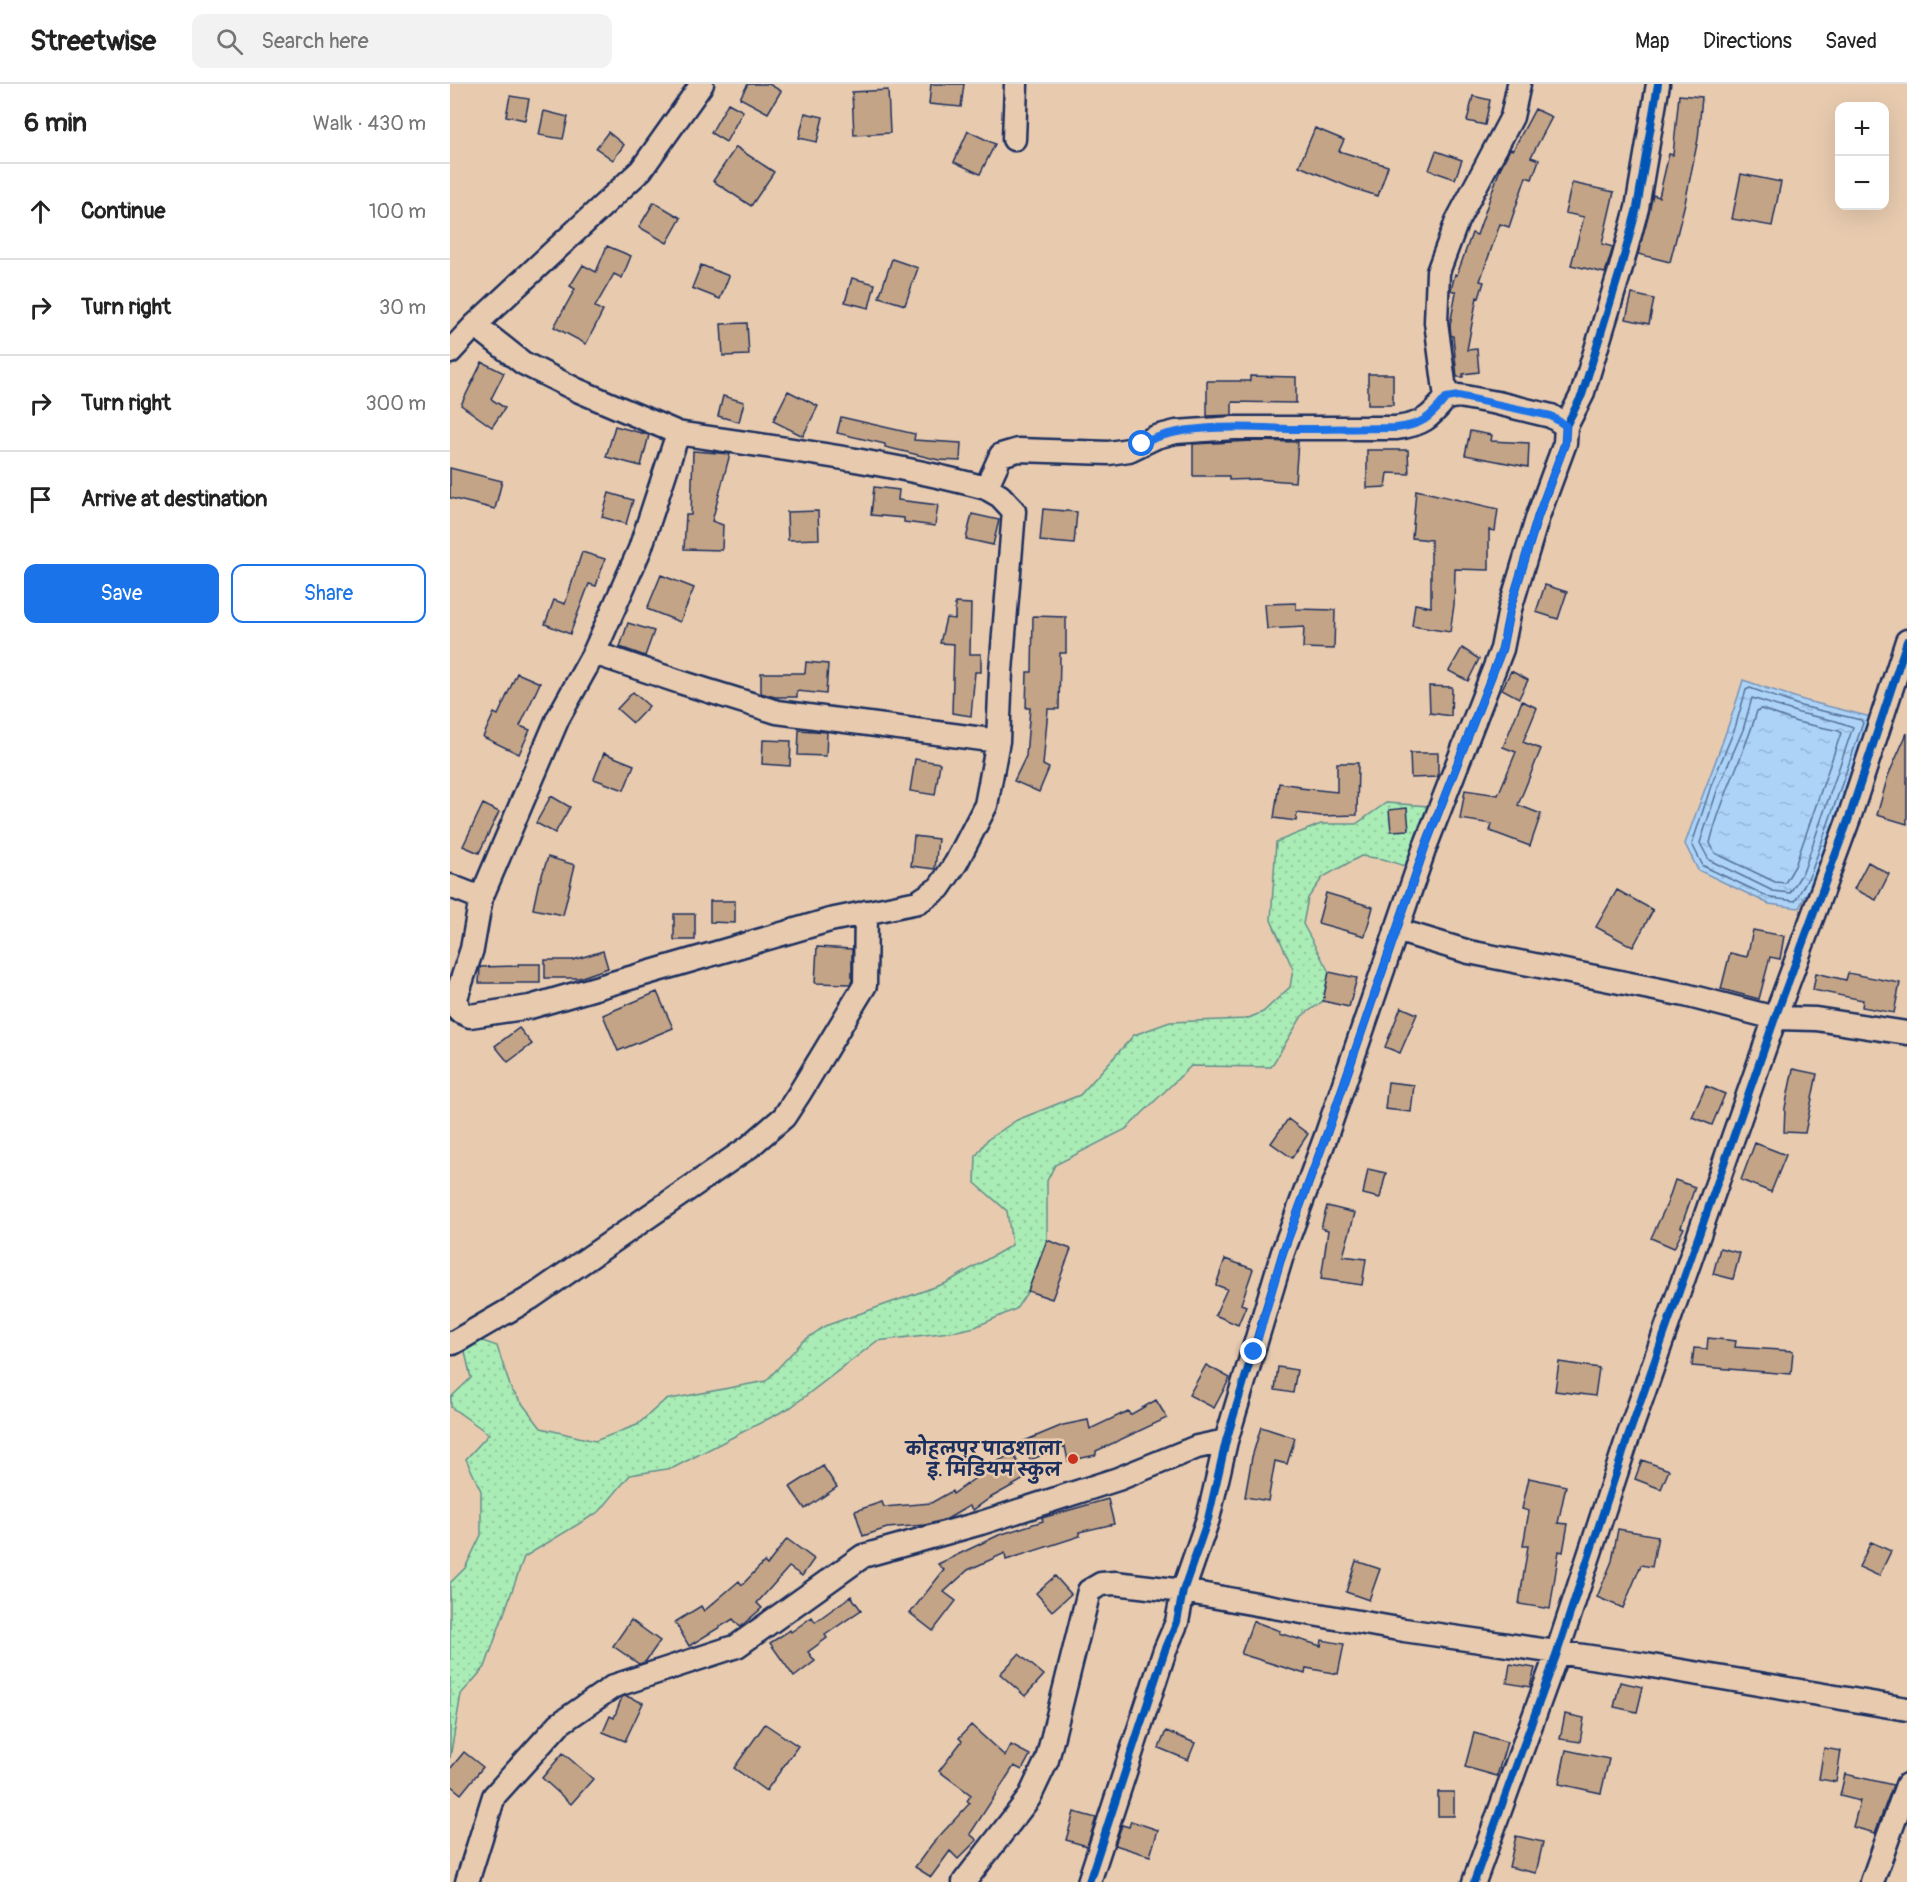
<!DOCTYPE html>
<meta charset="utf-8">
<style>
body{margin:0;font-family:Pangolin,"Playpen Sans Deva",sans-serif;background:#f2f2f2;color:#222}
.controls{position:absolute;right:18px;top:18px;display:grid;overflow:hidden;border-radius:12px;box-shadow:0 6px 24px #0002}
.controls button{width:54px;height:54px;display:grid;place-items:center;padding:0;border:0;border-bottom:2px solid #e0e0e0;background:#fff;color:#222;font:30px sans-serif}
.stop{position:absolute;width:18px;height:18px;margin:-14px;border:4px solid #1a73e8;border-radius:50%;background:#fff}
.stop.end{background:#1a73e8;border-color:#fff;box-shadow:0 2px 6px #0008}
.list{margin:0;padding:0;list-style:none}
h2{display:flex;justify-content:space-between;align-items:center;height:78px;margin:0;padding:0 24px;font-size:26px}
h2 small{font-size:20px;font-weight:400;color:#767676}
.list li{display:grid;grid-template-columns:39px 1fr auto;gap:18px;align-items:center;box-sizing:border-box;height:96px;padding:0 24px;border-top:2px solid #e0e0e0}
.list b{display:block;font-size:22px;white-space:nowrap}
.list em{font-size:20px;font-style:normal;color:#767676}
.actions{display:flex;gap:12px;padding:18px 24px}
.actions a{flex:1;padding:14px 0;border:2px solid #1a73e8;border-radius:12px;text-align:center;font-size:21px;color:#1a73e8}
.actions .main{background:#1a73e8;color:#fff}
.icon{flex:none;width:33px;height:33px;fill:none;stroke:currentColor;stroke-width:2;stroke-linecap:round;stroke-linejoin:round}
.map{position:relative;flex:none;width:1457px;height:1798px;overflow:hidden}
header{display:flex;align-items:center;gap:36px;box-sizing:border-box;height:84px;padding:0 30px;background:#fff;border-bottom:2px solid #e0e0e0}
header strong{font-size:28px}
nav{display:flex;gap:33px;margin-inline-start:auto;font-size:21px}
.search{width:420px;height:54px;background:#f2f2f2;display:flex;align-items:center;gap:15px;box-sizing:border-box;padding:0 21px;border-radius:12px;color:#767676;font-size:22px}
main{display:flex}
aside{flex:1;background:#fff}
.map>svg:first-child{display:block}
</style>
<header>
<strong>Streetwise</strong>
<div class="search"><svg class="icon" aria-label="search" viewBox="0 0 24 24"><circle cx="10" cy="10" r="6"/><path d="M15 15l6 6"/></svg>Search here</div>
<nav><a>Map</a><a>Directions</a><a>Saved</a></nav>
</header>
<main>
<aside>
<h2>6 min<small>Walk · 430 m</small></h2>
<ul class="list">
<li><svg class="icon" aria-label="ahead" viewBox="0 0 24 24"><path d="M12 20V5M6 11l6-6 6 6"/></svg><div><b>Continue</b></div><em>100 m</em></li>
<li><svg class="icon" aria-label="right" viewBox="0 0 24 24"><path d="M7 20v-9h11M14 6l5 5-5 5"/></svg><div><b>Turn right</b></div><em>30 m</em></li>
<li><svg class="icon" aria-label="right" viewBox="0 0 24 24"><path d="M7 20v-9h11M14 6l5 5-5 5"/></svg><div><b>Turn right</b></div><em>300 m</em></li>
<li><svg class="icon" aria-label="arrive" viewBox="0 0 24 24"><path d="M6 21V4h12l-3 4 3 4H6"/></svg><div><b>Arrive at destination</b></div></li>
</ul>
<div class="actions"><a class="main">Save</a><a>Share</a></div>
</aside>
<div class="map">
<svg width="1457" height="1798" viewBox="0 0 1457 1798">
<defs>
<pattern id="grass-dots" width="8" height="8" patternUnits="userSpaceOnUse" patternTransform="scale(1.5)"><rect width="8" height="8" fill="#aaecb5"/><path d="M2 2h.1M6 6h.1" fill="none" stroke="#92cb9e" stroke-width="1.8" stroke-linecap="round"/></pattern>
<pattern id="water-ripples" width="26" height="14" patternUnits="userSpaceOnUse" patternTransform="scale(1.5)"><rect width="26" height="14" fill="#add4f7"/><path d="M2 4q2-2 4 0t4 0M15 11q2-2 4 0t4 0" fill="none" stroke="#94b6d6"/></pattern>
</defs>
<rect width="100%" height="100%" fill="#e8cbaf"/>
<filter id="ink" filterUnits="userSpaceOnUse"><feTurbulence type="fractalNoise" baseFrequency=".0167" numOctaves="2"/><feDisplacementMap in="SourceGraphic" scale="12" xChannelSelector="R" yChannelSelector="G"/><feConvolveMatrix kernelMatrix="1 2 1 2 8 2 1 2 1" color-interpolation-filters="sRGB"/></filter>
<g filter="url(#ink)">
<path fill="url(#grass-dots)" stroke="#628e8a" stroke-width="1.5" d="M936 719 979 722 958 783 933 775 911 772 873 793 858 814 853 840 879 888 873 917 852 932 821 983 741 982 676 1045 605 1081 597 1097V1156L578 1207 566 1225 525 1243 507 1247 427 1257 341 1323 223 1384 180 1391 150 1427 74 1473 35 1583 11 1610 0 1674V1499L15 1484 31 1451V1407L16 1375 39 1350 1 1323V1313L21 1294 15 1268 30 1256 47 1262 61 1305 91 1344 145 1357 187 1341 215 1316 316 1297 352 1258 375 1242 496 1199 562 1161 557 1127 525 1099 526 1072 537 1056 567 1036 630 1011 684 951 720 938 796 935 813 928 840 903 843 885 821 836 826 758 871 740H906Z"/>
<path fill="url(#water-ripples)" stroke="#7392ba" stroke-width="1.5" d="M1293 596 1353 616 1421 633 1366 791 1349 824 1319 820 1248 786 1235 760C1254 705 1277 652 1293 596Z"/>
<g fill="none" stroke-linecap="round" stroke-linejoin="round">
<path stroke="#55719b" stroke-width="1.5" d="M1300 604 1351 622 1411 636 1413 639 1361 789 1345 817 1321 814 1253 782 1242 760 1261 702 1285 644 1296 606Z
M1302 614 1349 629 1386 637 1403 643 1354 786 1340 809 1323 807 1259 776 1250 759 1268 704 1293 646Z
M1311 625 1347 638 1389 647 1391 649 1345 782 1335 799 1325 798 1265 769 1260 759C1271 713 1294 672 1307 627Z"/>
</g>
<path fill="#c4a486" stroke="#1b2f5e" stroke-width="1.5" d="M298 0H319L331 7 318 29 290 14Z
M481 0H514L511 23 479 20Z
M438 6 440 49 404 51 402 8Z
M1229 11 1252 13 1248 55 1235 119 1220 178 1188 170 1203 111 1209 113 1219 70 1223 71Z
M60 12 79 15 75 36 56 32Z
M1023 12 1040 16 1035 41 1017 37Z
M278 19 293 27 276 58 261 49Z
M1085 25 1102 33 1081 73 1089 76 1082 95 1076 93 1059 143 1050 140 1030 197 1034 198 1029 214 1027 213 1017 266 1027 265 1029 288 1013 290V293H1007L1003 252H1001L1000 241 1006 208 1001 206 1005 190 1007 191 1022 149 1027 151 1050 85 1060 65 1063 66Z
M94 27 118 33 113 55 89 51Z
M355 29 373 33 367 58 349 54Z
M865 44 894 56 889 67 938 82 928 112 899 103 849 82Z
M518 47 545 60 530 90 504 78Z
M158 48 174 61 163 76 146 64Z
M286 63 324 88 301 122 263 97Z
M986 67 1012 76 1005 95 979 86Z
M1291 90 1331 98 1322 142 1282 135Z
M1122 99 1164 108 1152 160 1163 163 1155 189 1121 181 1134 133 1115 129Z
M204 118 231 134 217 159 189 143Z
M157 162 181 172 172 194 164 190 145 223 153 227 136 260 104 243 125 205 120 202 133 181 146 188Z
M442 175 468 184 455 221 429 213Z
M251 181 279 192 270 215 242 204Z
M402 194 425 200 419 224 395 218Z
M1182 210 1204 215 1199 240 1176 235Z
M297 239 299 271 273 272 271 240Z
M32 278 54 289 41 315 55 324 42 343 11 321Z
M918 290H943V321H918Z
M800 292 846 293V319L782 318V331L757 332V297H800Z
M338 307 368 322 353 352 323 337Z
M273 312 294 318 289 338 268 332Z
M391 333 465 350 464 356 511 359 510 377 489 376 435 363V360L387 349Z
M165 342 199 351 191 382 156 373Z
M1020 347 1042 351 1041 357 1079 359 1078 383 1015 371Z
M803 357 848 358 845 398 807 395 779 396V392H743V360Z
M917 366H958L959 390 938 389 936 403 917 404Z
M243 367 280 370 262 437 273 441 272 466 234 465 236 431H241Z
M0 384 52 397 45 425 0 414Z
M424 403 449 406 448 416 488 421 485 442 454 438V434L421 431Z
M966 406 1048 425 1045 447 1039 446V486L1005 485 1004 521 1000 548 962 542 965 520 981 523V456L962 454Z
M159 409 183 416 176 440 152 433Z
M593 425 627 428 624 460 590 457Z
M368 427 369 455 338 456 337 428Z
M522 430 549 436 543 461 516 455Z
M132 468 155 475 146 502 139 500 120 550 95 540 104 516 115 520Z
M211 491 244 504 230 538 197 525Z
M1095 501 1117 508 1108 535 1086 528Z
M505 519 521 520 520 570H531V588H525L521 632 502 629 504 560 490 559 496 534 505 535Z
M846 519V525L885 526 884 565 853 564 854 543 817 545 815 520Z
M583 532 616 533V569H610L609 625H598L593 681 599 684 589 708 564 697 576 672 580 624H576L577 588H582Z
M178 539 204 547 195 572 170 563Z
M1012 564 1029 575 1018 597 999 587Z
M356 578 378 580 376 610 347 607V613H325L311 609V589H355Z
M1061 587 1078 596 1069 614 1052 605Z
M67 589 90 599 70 642 80 646 69 670 33 653 44 629 48 631Z
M979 602 1002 603 1001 632 980 629Z
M183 608 199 622 183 639 167 625Z
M1072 617 1087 624 1073 658 1091 665 1068 721 1091 730 1080 762 1040 747 1042 740 1010 735 1015 706 1048 711 1066 668 1053 663Z
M349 646 377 648 376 672 348 671Z
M1457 649V740L1427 731 1438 692Z
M313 656 341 657 340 682 312 680Z
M154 669 184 681 174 706 144 695Z
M960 669H988V693L961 694Z
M465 675 490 679 485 711 460 707Z
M887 679H908L907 731 871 732 847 729 846 737 824 734 829 699 850 702V704L887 708Z
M101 712 120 723 105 749 86 739Z
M33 720 49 728 29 769 13 762Z
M957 724 959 746 941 747 939 726Z
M464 752 488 755 485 785 461 782Z
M98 773 125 781 113 831 83 825 89 797H90Z
M1418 778 1439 790 1426 816 1404 805Z
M1167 806 1203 826 1183 863 1146 843Z
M876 809 923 823 915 852 868 839Z
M260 817H285V839L260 838Z
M224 830H245V856H224Z
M1303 846 1334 852 1330 875 1320 873 1309 915 1271 905 1280 869 1297 873Z
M367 863 402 865V897L400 900 365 899Z
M153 867 158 884 129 894H95V876H123Z
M68 880H90V899H29L30 883 68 882Z
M879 888 907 894 899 923 873 917Z
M1366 889 1396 896 1398 889 1450 899 1444 929 1412 923 1413 916 1363 906Z
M207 908 223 944 168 967 153 931Z
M951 923 967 930 950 969 935 963Z
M69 944 82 960 58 978 45 962Z
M1343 985 1367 990 1355 1049 1334 1048 1335 1024Z
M938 998 964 1001 961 1028 935 1025Z
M1256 1002 1275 1010 1262 1041 1242 1033Z
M838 1035 858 1050 842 1074 821 1059Z
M1305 1059 1336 1071 1321 1108 1291 1096Z
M918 1085 936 1089 930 1114 913 1110Z
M1225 1096 1245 1103 1231 1143 1234 1144 1224 1164 1201 1154 1217 1120Z
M877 1122 905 1129 893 1172 916 1175 912 1201 871 1195 878 1146 871 1144Z
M597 1156 621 1165 602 1215 578 1207Z
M1270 1164 1290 1169 1283 1195 1263 1190Z
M775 1175 803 1185 791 1220 796 1222 788 1241 765 1231 777 1205 766 1201Z
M1258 1254 1286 1257 1285 1263 1343 1267 1341 1290 1242 1282 1244 1264 1257 1265Z
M1109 1278 1149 1284 1145 1312 1105 1307Z
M756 1281 780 1294 764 1324 739 1311Z
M828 1283 847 1286 843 1309 825 1306Z
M706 1316 717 1334 646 1367V1371L618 1377 615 1362 580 1376 572 1358 613 1341 638 1336 640 1345 678 1327 680 1331Z
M811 1343 845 1354 837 1380 825 1377 818 1417 795 1413 802 1373Z
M563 1369 576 1394 540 1414 523 1426 519 1422 497 1435 475 1441 437 1444 413 1452 405 1427 432 1418 434 1423 481 1419 502 1407 503 1410 542 1382 541 1381Z
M1192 1376 1219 1386 1211 1405 1185 1395Z
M373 1382 387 1403 355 1425 340 1403Z
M1079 1394 1116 1402 1108 1439 1118 1440 1113 1468 1109 1467 1100 1525 1069 1520 1078 1462H1073L1079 1427 1072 1425Z
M658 1415 664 1440 629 1448 630 1452 556 1476 555 1469 518 1486 494 1508 506 1517 483 1547 460 1529 494 1486 488 1480 549 1451 593 1437 592 1434Z
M1168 1445 1208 1452 1202 1483 1191 1481 1173 1524 1147 1513 1162 1477Z
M337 1455 364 1475 352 1492 339 1483 307 1519 312 1524 290 1543 283 1535 239 1562 225 1538 251 1522 254 1527 289 1497 292 1501 314 1478 317 1481Z
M1421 1458 1441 1467 1429 1492 1409 1483Z
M906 1477 930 1485 919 1516 896 1508Z
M605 1492 621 1510 602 1527 586 1509Z
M401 1512 411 1526 375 1551 377 1554 358 1568 365 1577 344 1593 320 1559 340 1546 341 1548 362 1533 365 1538Z
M181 1536 210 1557 195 1578 189 1580 163 1562Z
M803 1537 830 1547 829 1549 871 1562 872 1556 894 1560 888 1590 856 1584 855 1590 791 1570Z
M569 1570 594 1591 575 1612 550 1590Z
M1060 1580 1085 1584 1080 1603 1057 1599Z
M1170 1598 1193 1603 1187 1628 1164 1623Z
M176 1612 193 1619 175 1657 153 1648 160 1632 164 1634 172 1613Z
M1115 1630 1134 1634 1130 1658 1110 1655Z
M315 1640 348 1662 316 1707 284 1684Z
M521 1641 555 1672 561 1661 580 1671 572 1686 564 1682 520 1750 527 1756 508 1775 500 1767 481 1793 465 1783 482 1760 520 1719 517 1717 521 1711 489 1687 512 1657 509 1654Z
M716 1647 745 1659 738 1676 709 1664Z
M1024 1649 1057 1658 1047 1692 1015 1683Z
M1374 1664 1391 1667 1386 1698 1369 1695Z
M1116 1666 1159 1675 1151 1709 1109 1700Z
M14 1668 33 1683 11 1710 0 1701V1685Z
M113 1669 143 1695 121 1720 92 1694Z
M1395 1690 1443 1701 1425 1749 1403 1743 1410 1717 1390 1712Z
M988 1708H1004V1732H988Z
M624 1728 646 1734 637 1762 616 1756Z
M681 1737 708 1746 700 1772 665 1761 672 1741 679 1743Z
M1066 1752 1093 1758 1086 1789 1059 1783Z"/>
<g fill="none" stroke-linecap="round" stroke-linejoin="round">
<defs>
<path id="minor" d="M564 55 566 0
M0 268 25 241 191 86 252 0
M996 314 986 238 988 188 1007 137 1062 33 1069 0
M228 349C331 365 436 377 536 404L551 371 568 366 659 369 679 366 706 353 726 348 784 344H946C972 341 980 334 996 314L1009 312 1047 319 1101 332 1116 342
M144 569 230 598 327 628 548 657
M0 802 31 814 108 634 144 569 190 465 228 349 127 306 73 279 25 241
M31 814 22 865 6 914 9 927 20 932 80 923 380 836 468 818 489 804 506 779 536 721 548 657 551 587 564 427 550 412 536 404
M946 846 1019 868 1235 911 1325 934 1366 935 1457 949
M0 1259H3L82 1213 299 1063 334 1033 349 1010 415 901 416 828
M17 1798 44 1712 109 1640 164 1602 287 1562 413 1472 531 1439 668 1395 747 1363 776 1357
M514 1798 579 1714 597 1676 639 1507 651 1500 665 1499 733 1507 954 1546 1196 1581 1457 1625
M639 1798 715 1566 727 1538 733 1507 758 1435 776 1357 833 1168 876 1052 975 763 1052 565 1060 525 1088 432 1115 359 1116 342 1132 311 1170 187 1187 124 1208 0
M1024 1798 1107 1569 1177 1356 1325 934 1399 734 1457 557
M1422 1798 1457 1701"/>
</defs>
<use href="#minor" stroke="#1b2f5e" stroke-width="27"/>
<use href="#minor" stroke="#e8cbaf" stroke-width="22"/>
<defs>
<path id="cycleway" d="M639 1798 715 1566 727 1538 733 1507 758 1435 776 1357 833 1168 876 1052 975 763 1052 565 1060 525 1088 432 1115 359 1116 342 1132 311 1170 187 1187 124 1208 0
M1024 1798 1107 1569 1177 1356 1325 934 1399 734 1457 557"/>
</defs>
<use href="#cycleway" stroke="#e8cbaf" stroke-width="11"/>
<use href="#cycleway" stroke="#0057b8" stroke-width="8"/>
</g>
</g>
<g fill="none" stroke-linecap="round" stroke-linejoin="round" filter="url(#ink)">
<path stroke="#1a73e8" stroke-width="8" d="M692 360C731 338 800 344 845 345 879 345 912 344 946 344 972 341 980 334 996 314L1008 312 1101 332 1116 342 1115 359 1088 432 1060 525 1052 565 975 763 876 1052 833 1168 804 1268"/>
</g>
<circle fill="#c8321e" stroke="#e8cbaf" stroke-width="2" cx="623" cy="1375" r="6"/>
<g text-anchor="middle" stroke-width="5" stroke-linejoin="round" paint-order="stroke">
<g font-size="18" font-weight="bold" fill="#1b2f5e" stroke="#e8cbaf" text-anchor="end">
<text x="611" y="1371">कोहलपुर पाठशाला<tspan x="611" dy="21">इ. मिडियम स्कुल</tspan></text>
</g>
</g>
</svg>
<div class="controls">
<button>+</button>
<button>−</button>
</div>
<div class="stop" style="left:692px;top:360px"></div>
<div class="stop end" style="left:804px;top:1268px"></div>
</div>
</main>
